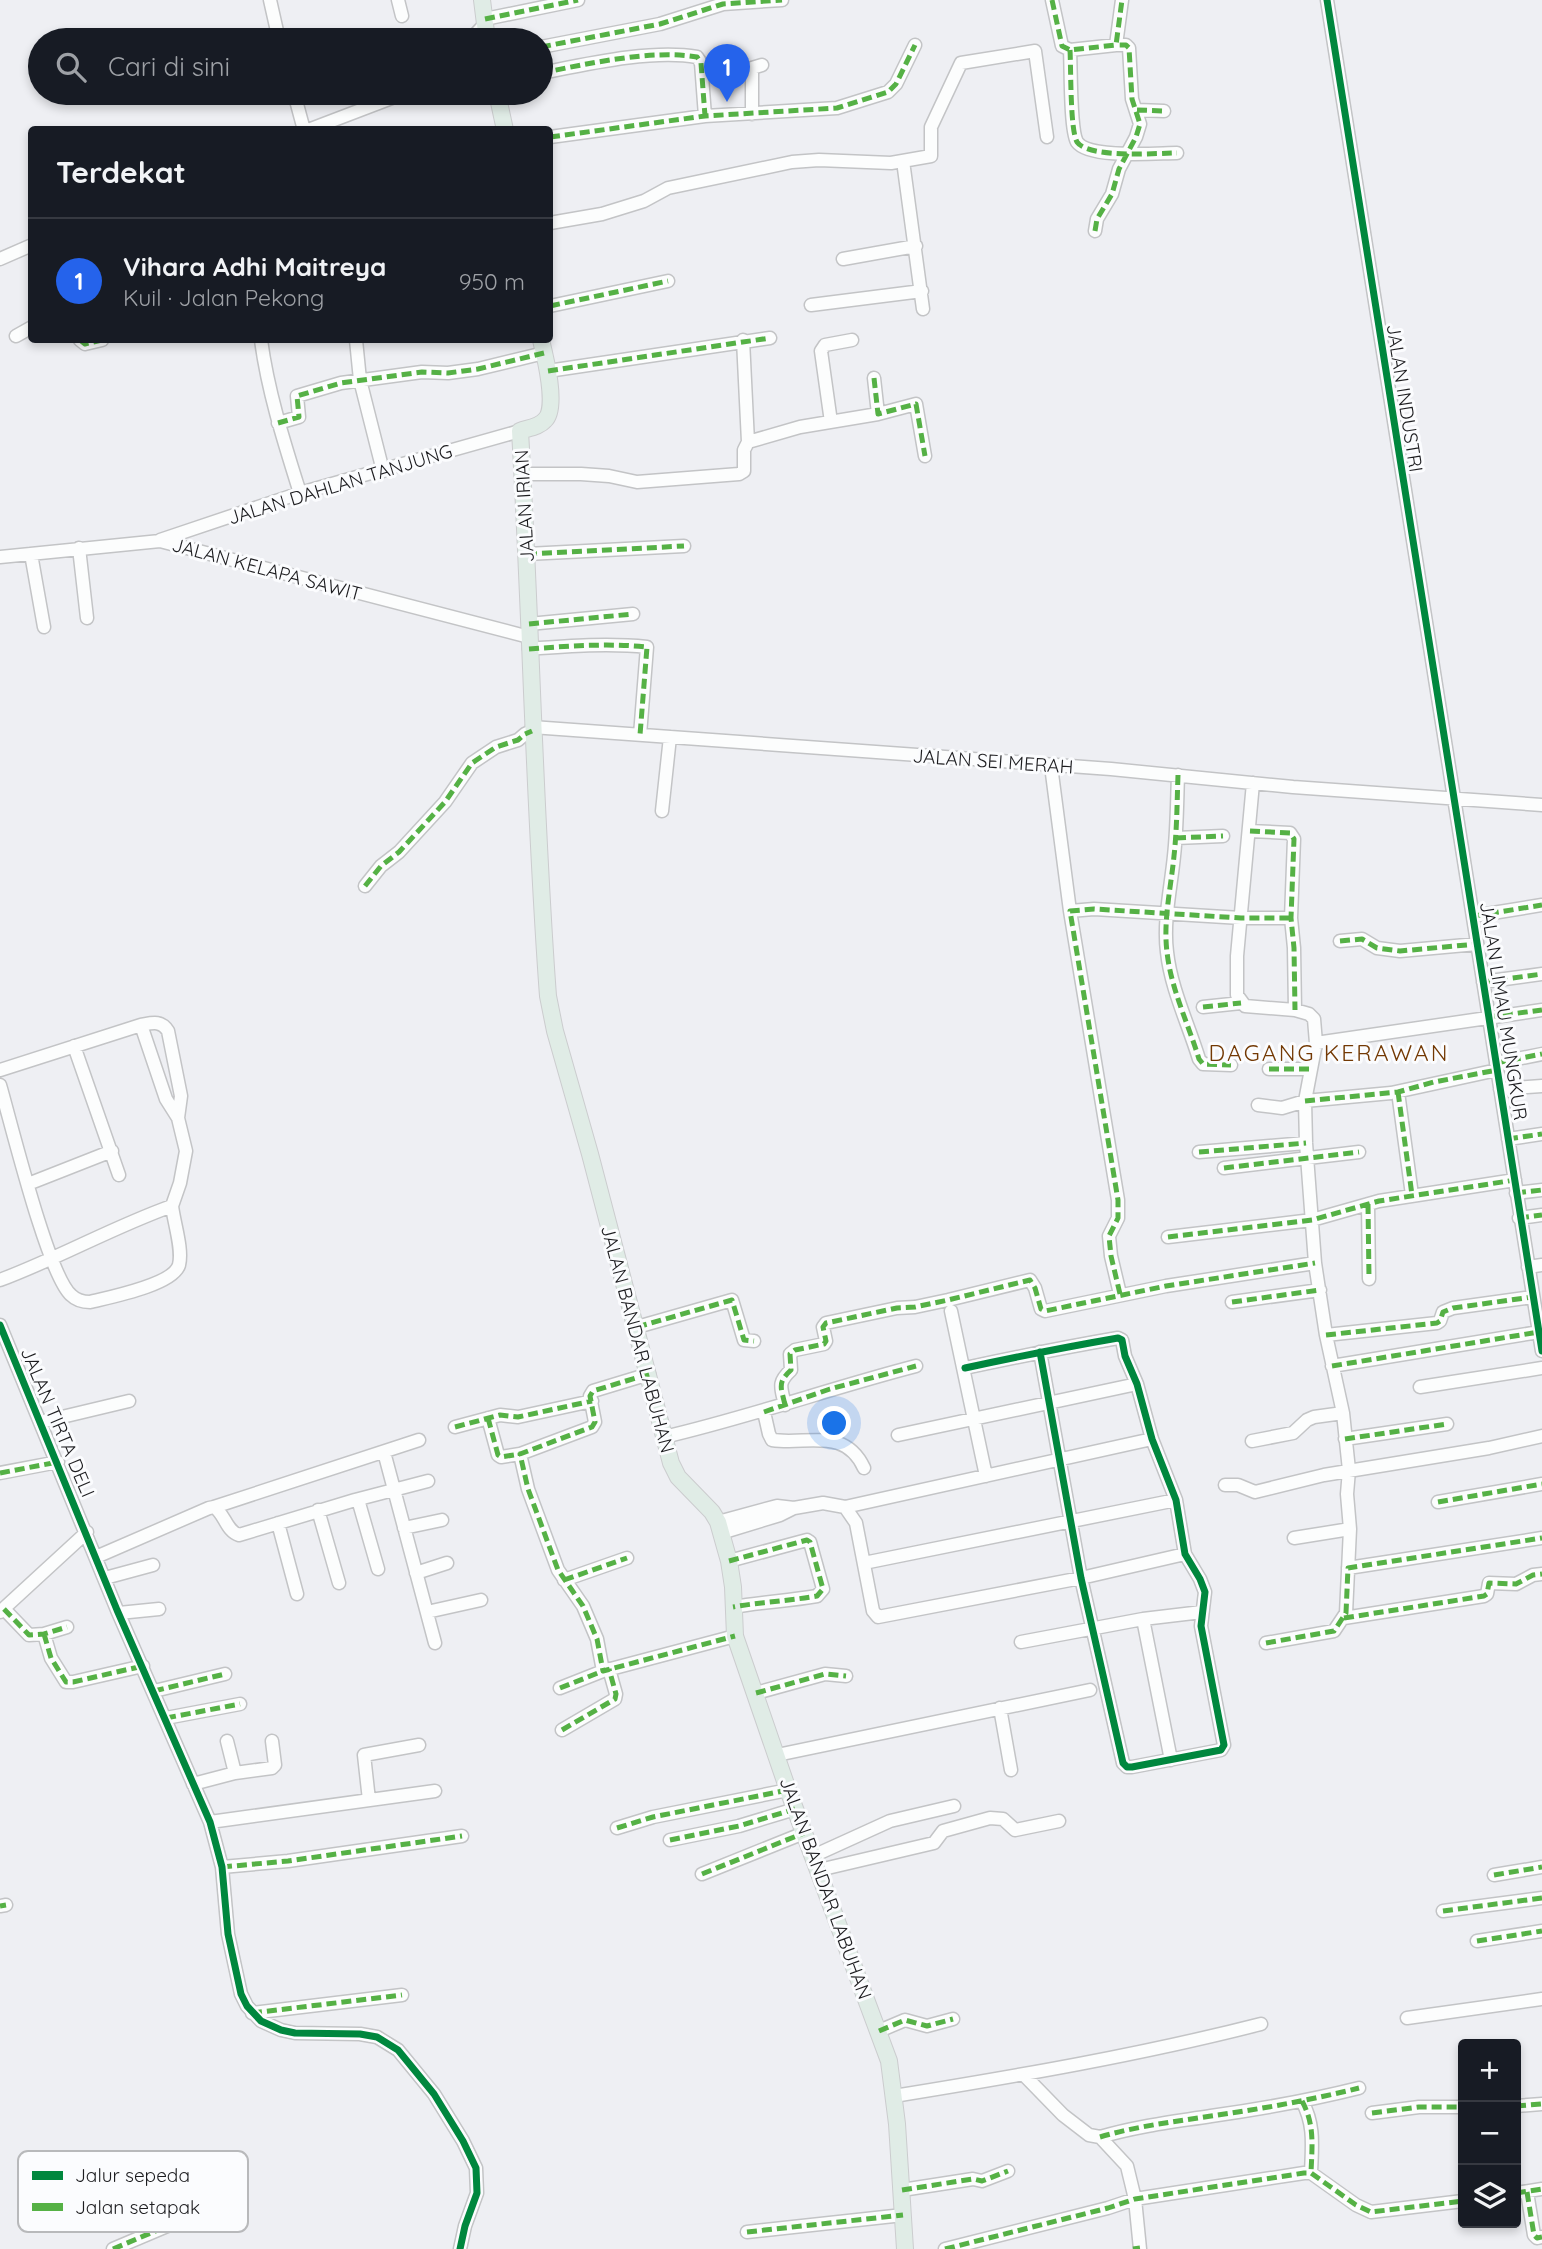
<!DOCTYPE html>
<html lang="id">
<meta charset="utf-8">
<style>
body{margin:0;font-family:Quicksand,sans-serif;background:#20242c;color:#f1f3f6}
.controls{position:absolute;right:21px;bottom:21px;display:grid;overflow:hidden;border-radius:7px;box-shadow:0 4px 10px #0003}
.controls button{width:63px;height:63px;display:grid;place-items:center;padding:0;border:0;border-bottom:2px solid #363941;background:#171b24;color:#f1f3f6;font:35px sans-serif}
.you{position:absolute;left:835px;top:1424px;width:24px;height:24px;margin:-18px;border:5px solid #fff;border-radius:50%;background:#1a73e8;box-shadow:0 0 0 10px #1a73e833}
.badge{display:grid;place-items:center;width:46px;height:46px;border-radius:50%;background:#2563eb;color:#fff;font-size:23px;font-weight:700}
.pin{position:absolute;translate:-50% -58px;filter:drop-shadow(0 2px 4px #0008)}
.pin::after{content:'';position:absolute;top:37px;width:24px;height:21px;background:inherit;clip-path:polygon(0 0,100% 0,50% 100%)}
.list{margin:0;padding:0;list-style:none}
h2{display:flex;justify-content:space-between;align-items:center;height:91px;margin:0;padding:0 28px;font-size:30px}
h2 small{font-size:23px;font-weight:400;color:#9ea1a6}
.list li{display:grid;grid-template-columns:46px 1fr auto;gap:21px;align-items:center;box-sizing:border-box;height:126px;padding:0 28px;border-top:2px solid #363941}
.list b{display:block;font-size:26px;white-space:nowrap}
.list p{margin:0;font-size:23px;white-space:nowrap;color:#9ea1a6}
.list em{font-size:23px;font-style:normal;color:#9ea1a6}
.icon{flex:none;width:38px;height:38px;fill:none;stroke:currentColor;stroke-width:2;stroke-linecap:round;stroke-linejoin:round}
.map{position:relative;flex:none;width:1542px;height:2249px;overflow:hidden}
.search{position:absolute;background:#171b24;box-shadow:0 4px 10px #0003;left:28px;top:28px;width:525px;height:77px;display:flex;align-items:center;gap:18px;box-sizing:border-box;padding:0 24px;border-radius:38px;color:#9ea1a6;font-size:26px}
.panel{position:absolute;background:#171b24;box-shadow:0 4px 10px #0003;left:28px;top:126px;width:525px;height:217px;border-radius:7px}
.map>svg:first-child{display:block}
</style>
<div class="map">
<svg width="1542" height="2249" viewBox="0 0 1542 2249">
<rect width="100%" height="100%" fill="#eeeff3"/>
<g fill="none" stroke-linecap="round" stroke-linejoin="round">
<defs>
<path id="minor" d="M270 0 279 40
M398 0 402 16
M1052 0 1062 46 1070 50 1116 45 1122 0
M1327 0 1542 1351
M485 19 578 0
M470 40 485 24
M541 47 660 24 723 4 782 0
M1070 50C1071 67 1070 130 1077 142 1089 159 1157 153 1177 153
M541 73C587 64 652 49 697 57L701 63 705 116
M294 93 304 130
M1137 110 1164 111
M752 114V68L762 65
M308 130 405 93
M550 137 705 116 837 108 888 92 896 84 915 45
M903 161 923 309
M550 223 602 214 644 201 668 188 792 162 819 160 891 163 931 156V127L961 63 1035 51 1047 137
M1095 231 1097 219 1112 194 1119 169 1136 137 1140 124 1132 99 1129 48 1126 45H1116
M0 259 32 245
M843 259 916 246
M811 305 922 291
M550 306 668 281
M16 336 32 327
M80 340 85 344 102 340
M261 340C268 392 284 442 300 493
M356 340 360 380 383 471
M743 340 748 442 800 427 878 414 916 404 925 456
M548 371 770 338
M874 378 878 414
M831 422 821 351 825 345 852 340
M278 423 299 417 297 396 341 383 422 372 448 373 478 369 544 353
M522 474H581L609 476 637 482 739 474 744 471V450L748 442
M160 540 300 493 520 431
M79 548 87 618
M31 554 44 627
M527 554 684 546
M0 557 160 541 529 637
M529 624 633 614
M529 649C569 646 608 643 647 647L640 735
M532 727 1111 769 1293 787 1542 805
M1051 766 1070 911 1118 1200V1218L1109 1236 1111 1256 1120 1294
M1178 775C1177 802 1177 829 1174 856 1171 887 1163 921 1167 952 1171 989 1188 1023 1199 1059L1203 1064 1231 1065
M1253 783 1237 956V995L1245 1006 1295 1010 1309 1014 1314 1019 1316 1043 1305 1101 1306 1143 1315 1263 1326 1335 1343 1413 1349 1470 1347 1494 1350 1529 1346 1613 1334 1631 1266 1643
M662 811 670 737
M1250 831 1290 833 1294 839 1291 918 1294 948 1295 1010
M1176 838 1223 836
M365 886 381 866 399 852 445 802 472 763 496 747 518 740 525 734 532 731
M1070 911 1094 909 1241 918H1291
M1474 916 1542 905
M1340 941 1362 939 1377 948 1400 951 1477 944
M1483 982 1542 974
M1203 1007 1241 1003
M141 1025C152 1023 161 1020 168 1031L181 1096 178 1118
M1316 1043 1542 1010
M74 1046 119 1175
M1496 1063 1542 1054
M1269 1069H1310
M0 1070 141 1025 166 1099 178 1118 186 1151 180 1183 172 1206C113 1227 59 1258 0 1280
M0 1085C11 1123 48 1275 71 1295 76 1300 83 1302 90 1302 110 1297 173 1285 179 1265 183 1249 174 1223 172 1206
M1500 1089 1542 1086
M1398 1092 1412 1195
M1258 1105 1282 1108 1305 1101 1391 1093 1497 1070
M1508 1139 1542 1134
M1199 1152 1306 1143
M1224 1168 1359 1152
M28 1184 112 1151
M1516 1193 1542 1190
M1368 1204 1369 1279
M1519 1218 1542 1215
M1168 1237 1312 1220 1379 1201 1515 1180
M1528 1267 1542 1265
M1232 1302 1320 1290
M951 1311 986 1476
M0 1325 117 1610 210 1822 222 1867 228 1934 241 1994 247 2006 261 2021 281 2030 295 2033 360 2034 377 2037 398 2050 434 2094 463 2141 476 2168 477 2193 465 2226 460 2249
M637 1327 732 1300 744 1340 754 1341
M1326 1335 1437 1323 1440 1321 1443 1312 1453 1308 1532 1297
M1332 1366 1539 1332
M965 1368C1016 1357 1066 1347 1118 1338L1122 1340 1125 1356 1137 1384 1152 1439 1176 1500 1185 1554 1200 1579 1205 1592 1201 1626 1224 1745 1221 1750 1132 1767H1127L1123 1763 1081 1578 1040 1352
M649 1374 593 1391 590 1396 595 1422 592 1427 520 1454 528 1489 558 1570 583 1606 597 1639 603 1671 735 1636
M1420 1387 1542 1368
M785 1405C781 1387 777 1383 791 1370L790 1354 795 1350 824 1344 826 1341 823 1327 826 1323 897 1308 915 1307 948 1300 1030 1280 1035 1288 1041 1309 1045 1311 1166 1286 1315 1263
M764 1412 769 1434 772 1440C808 1445 845 1427 864 1468
M488 1418 498 1455 501 1457 520 1454
M41 1422 129 1401
M455 1427 500 1415 518 1417 592 1401
M898 1435 1137 1384
M664 1437C750 1417 831 1388 916 1366
M1345 1439 1447 1424
M1252 1441 1293 1433 1307 1420 1314 1417 1343 1413
M384 1452 435 1643
M0 1473 58 1462
M1225 1485H1238L1255 1492 1324 1475 1489 1448 1542 1436
M355 1500 428 1481
M1438 1502 1542 1484
M214 1507 419 1440
M845 1507 1152 1439
M318 1510 339 1583
M718 1522 777 1506 794 1508 823 1503 845 1507 856 1523 873 1611 878 1617 1081 1578 1185 1554
M278 1523 297 1594
M404 1528 442 1520
M721 1533 780 1515 794 1508
M1294 1538 1350 1529
M96 1557 209 1508 214 1507C225 1514 226 1531 239 1535L355 1500 359 1503 378 1569
M729 1561 807 1540 810 1542 823 1589 817 1596C788 1601 761 1602 733 1607
M864 1563 1176 1500
M1348 1568 1542 1538
M416 1573 447 1563
M105 1578 153 1565
M564 1580 627 1558
M4 1609 29 1635 44 1634 67 1627
M0 1612 87 1532
M427 1612 481 1600
M119 1613 159 1609
M1344 1618 1484 1596 1487 1594 1489 1583 1516 1584 1533 1575 1542 1574
M1143 1619 1171 1760
M44 1634 51 1658 66 1682H73L143 1666
M1021 1642 1143 1619 1202 1612
M560 1688 603 1671
M154 1691 225 1674
M756 1693 825 1674 846 1676
M1000 1708 1011 1770
M166 1718 240 1704
M562 1730 615 1699 616 1694 609 1669
M227 1741 235 1773
M777 1755 1090 1690
M193 1784 235 1773 272 1768 275 1765 272 1741
M369 1800 364 1755 419 1745
M210 1822 435 1791
M617 1828 653 1817 788 1790
M670 1840 739 1826 795 1809
M813 1856 890 1821 954 1806
M222 1867 288 1861 462 1836
M819 1870 934 1843 943 1831 990 1818 1003 1819 1015 1830 1059 1821
M702 1874 804 1833
M1494 1875 1542 1867
M0 1906 6 1905
M1443 1911 1542 1898
M1477 1941 1542 1931
M252 2013 402 1995
M1407 2018 1542 1999
M879 2031 905 2020 927 2026 953 2019
M1024 2075 1063 2115 1089 2135 1100 2137 1127 2166 1135 2199 1140 2249
M894 2096C1017 2076 1140 2055 1261 2024
M1302 2101C1315 2125 1312 2146 1311 2173
M1516 2106 1542 2104
M1372 2113 1419 2107H1463
M1100 2137C1137 2126 1173 2122 1211 2116 1261 2109 1311 2100 1359 2088
M902 2190 973 2179 982 2181 1008 2171
M1527 2192 1534 2235 1537 2238 1542 2237
M1516 2193 1542 2189
M747 2232 903 2215
M113 2249 179 2221
M945 2249 1108 2208 1135 2199 1304 2173H1311L1356 2205 1371 2212 1463 2201"/>
<path id="major" d="M482 0 487 40
M497 93 505 130
M541 340C545 356 558 408 545 420 539 427 528 428 520 431 531 619 534 808 548 996L555 1031 590 1154 671 1463 678 1477 712 1512 718 1522 729 1561 733 1587 735 1636 788 1790 889 2061 897 2124 905 2249"/>
</defs>
<use href="#minor" stroke="#c3c4c6" stroke-width="15"/>
<use href="#major" stroke="#cbccce" stroke-width="18"/>
<use href="#minor" stroke="#fcfdfd" stroke-width="12"/>
<use href="#major" stroke="#e0ece6" stroke-width="16"/>
<path stroke="#55b145" stroke-width="5" stroke-dasharray="10 5" stroke-linecap="butt" d="M1052 0 1062 46 1070 50 1116 45 1122 0
M485 19 578 0
M541 47 660 24 723 4 782 0
M1070 50C1071 67 1070 130 1077 142 1089 159 1157 153 1177 153
M541 73C587 64 652 49 697 57L701 63 705 116
M1137 110 1164 111
M550 137 705 116 837 108 888 92 896 84 915 45
M1095 231 1097 219 1112 194 1119 169 1136 137 1140 124 1132 99 1129 48 1126 45H1116
M550 306 668 281
M80 340 85 344 102 340
M548 371 770 338
M874 378 878 414 916 404 925 456
M278 423 299 417 297 396 341 383 422 372 448 373 478 369 544 353
M527 554 684 546
M529 624 633 614
M529 649C569 646 608 643 647 647L640 735
M1178 775C1177 802 1177 829 1174 856 1171 887 1163 921 1167 952 1171 989 1188 1023 1199 1059L1203 1064 1231 1065
M1250 831 1290 833 1294 839 1291 918 1294 948 1295 1010
M1176 838 1223 836
M365 886 381 866 399 852 445 802 472 763 496 747 518 740 525 734 532 731
M1474 916 1542 905
M1340 941 1362 939 1377 948 1400 951 1477 944
M1483 982 1542 974
M1203 1007 1241 1003
M1488 1017 1542 1010
M1496 1063 1542 1054
M1269 1069H1310
M1398 1092 1412 1195
M1305 1101 1398 1092 1434 1082 1497 1070
M1508 1139 1542 1134
M1199 1152 1306 1143
M1224 1168 1359 1152
M1516 1193 1542 1190
M1368 1204 1369 1279
M1519 1218 1542 1215
M1168 1237 1312 1220 1379 1201 1515 1180
M1120 1294 1111 1256 1109 1236 1118 1218V1200L1070 911 1094 909 1241 918H1291
M1232 1302 1320 1290
M637 1327 732 1300 744 1340 754 1341
M1326 1335 1437 1323 1440 1321 1443 1312 1453 1308 1532 1297
M1332 1366 1539 1332
M649 1374 593 1391 590 1396 595 1422 592 1427 520 1454 528 1489 558 1570 583 1606 597 1639 603 1671 735 1636
M785 1405C781 1387 777 1383 791 1370L790 1354 795 1350 824 1344 826 1341 823 1327 826 1323 897 1308 915 1307 948 1300 1030 1280 1035 1288 1041 1309 1045 1311 1166 1286 1315 1263
M764 1412 830 1389 916 1366
M488 1418 498 1455 501 1457 520 1454
M455 1427 500 1415 518 1417 592 1401
M1345 1439 1447 1424
M0 1473 58 1462
M1438 1502 1542 1484
M729 1561 807 1540 810 1542 823 1589 817 1596C788 1601 761 1602 733 1607
M564 1580 627 1558
M4 1609 29 1635 44 1634 67 1627
M1344 1618 1484 1596 1487 1594 1489 1583 1516 1584 1533 1575 1542 1574
M44 1634 51 1658 66 1682H73L143 1666
M1266 1643 1334 1631 1346 1613 1348 1568 1542 1538
M560 1688 603 1671
M154 1691 225 1674
M756 1693 825 1674 846 1676
M166 1718 240 1704
M562 1730 615 1699 616 1694 609 1669
M617 1828 653 1817 788 1790
M670 1840 739 1826 795 1809
M222 1867 288 1861 462 1836
M702 1874 804 1833
M1494 1875 1542 1867
M0 1906 6 1905
M1443 1911 1542 1898
M1477 1941 1542 1931
M252 2013 402 1995
M879 2031 905 2020 927 2026 953 2019
M1302 2101C1315 2125 1312 2146 1311 2173
M1516 2106 1542 2104
M1372 2113 1419 2107H1463
M1100 2137C1137 2126 1173 2122 1211 2116 1261 2109 1311 2100 1359 2088
M902 2190 973 2179 982 2181 1008 2171
M1527 2192 1534 2235 1537 2238 1542 2237
M1516 2193 1542 2189
M747 2232 903 2215
M113 2249 179 2221
M945 2249 1108 2208 1135 2199 1304 2173H1311L1356 2205 1371 2212 1463 2201
M1133 2249 1140 2248"/>
<defs>
<path id="cycleway" d="M1327 0 1542 1351
M0 1325 117 1610 210 1822 222 1867 228 1934 241 1994 247 2006 261 2021 281 2030 295 2033 360 2034 377 2037 398 2050 434 2094 463 2141 476 2168 477 2193 465 2226 460 2249
M965 1368C1016 1357 1066 1347 1118 1338L1122 1340 1125 1356 1137 1384 1152 1439 1176 1500 1185 1554 1200 1579 1205 1592 1201 1626 1224 1745 1221 1750 1132 1767H1127L1123 1763 1081 1578 1040 1352"/>
</defs>
<use href="#cycleway" stroke="#fbfcfe" stroke-width="11"/>
<use href="#cycleway" stroke="#00873e" stroke-width="7"/>
</g>
<g text-anchor="middle" stroke-width="6" stroke-linejoin="round" paint-order="stroke">
<g font-size="19" fill="#1c1c1f" stroke="#fbfcfe">
<text transform="translate(1405 398) rotate(81)" y="7">JALAN INDUSTRI</text>
<text transform="translate(340 484) rotate(-17)" y="7">JALAN DAHLAN TANJUNG</text>
<text transform="translate(524 506) rotate(-93)" y="7">JALAN IRIAN</text>
<text transform="translate(267 569) rotate(15)" y="7">JALAN KELAPA SAWIT</text>
<text transform="translate(993 761) rotate(4)" y="7">JALAN SEI MERAH</text>
<text transform="translate(1504 1011) rotate(81)" y="7">JALAN LIMAU MUNGKUR</text>
<text transform="translate(638 1339) rotate(75)" y="7">JALAN BANDAR LABUHAN</text>
<text transform="translate(58 1422) rotate(67)" y="7">JALAN TIRTA DELI</text>
<text transform="translate(826 1888) rotate(70)" y="7">JALAN BANDAR LABUHAN</text>
</g>
<g font-size="23" letter-spacing="2" fill="#733904" stroke="#fbfcfe">
<text x="1329" y="1061">DAGANG KERAWAN</text>
</g>
</g>
<rect x="18" y="2151" width="230" height="81" rx="10" fill="#fbfcfe" stroke="#b8b9bb" stroke-width="2"/>
<rect x="32" y="2171" width="31" height="9" fill="#00873e"/>
<rect x="32" y="2203" width="31" height="8" fill="#55b145"/>
<g font-size="19" fill="#1c1c1f">
<text x="75" y="2182">Jalur sepeda</text>
<text x="75" y="2214">Jalan setapak</text>
</g>
</svg>
<div class="controls">
<button>+</button>
<button>−</button>
<button><svg class="icon" aria-label="layers" viewBox="0 0 24 24"><path d="M12 4l9 5-9 5-9-5zM3 14l9 5 9-5"/></svg></button>
</div>
<div class="you"></div>
<div class="pin badge" style="left:727px;top:102px">1</div>
<div class="search"><svg class="icon" aria-label="search" viewBox="0 0 24 24"><circle cx="10" cy="10" r="6"/><path d="M15 15l6 6"/></svg>Cari di sini</div>
<section class="panel">
<h2>Terdekat<small></small></h2>
<ul class="list">
<li><span class="badge">1</span><div><b>Vihara Adhi Maitreya</b><p>Kuil · Jalan Pekong</p></div><em>950 m</em></li>
</ul>
</section>
</div>
